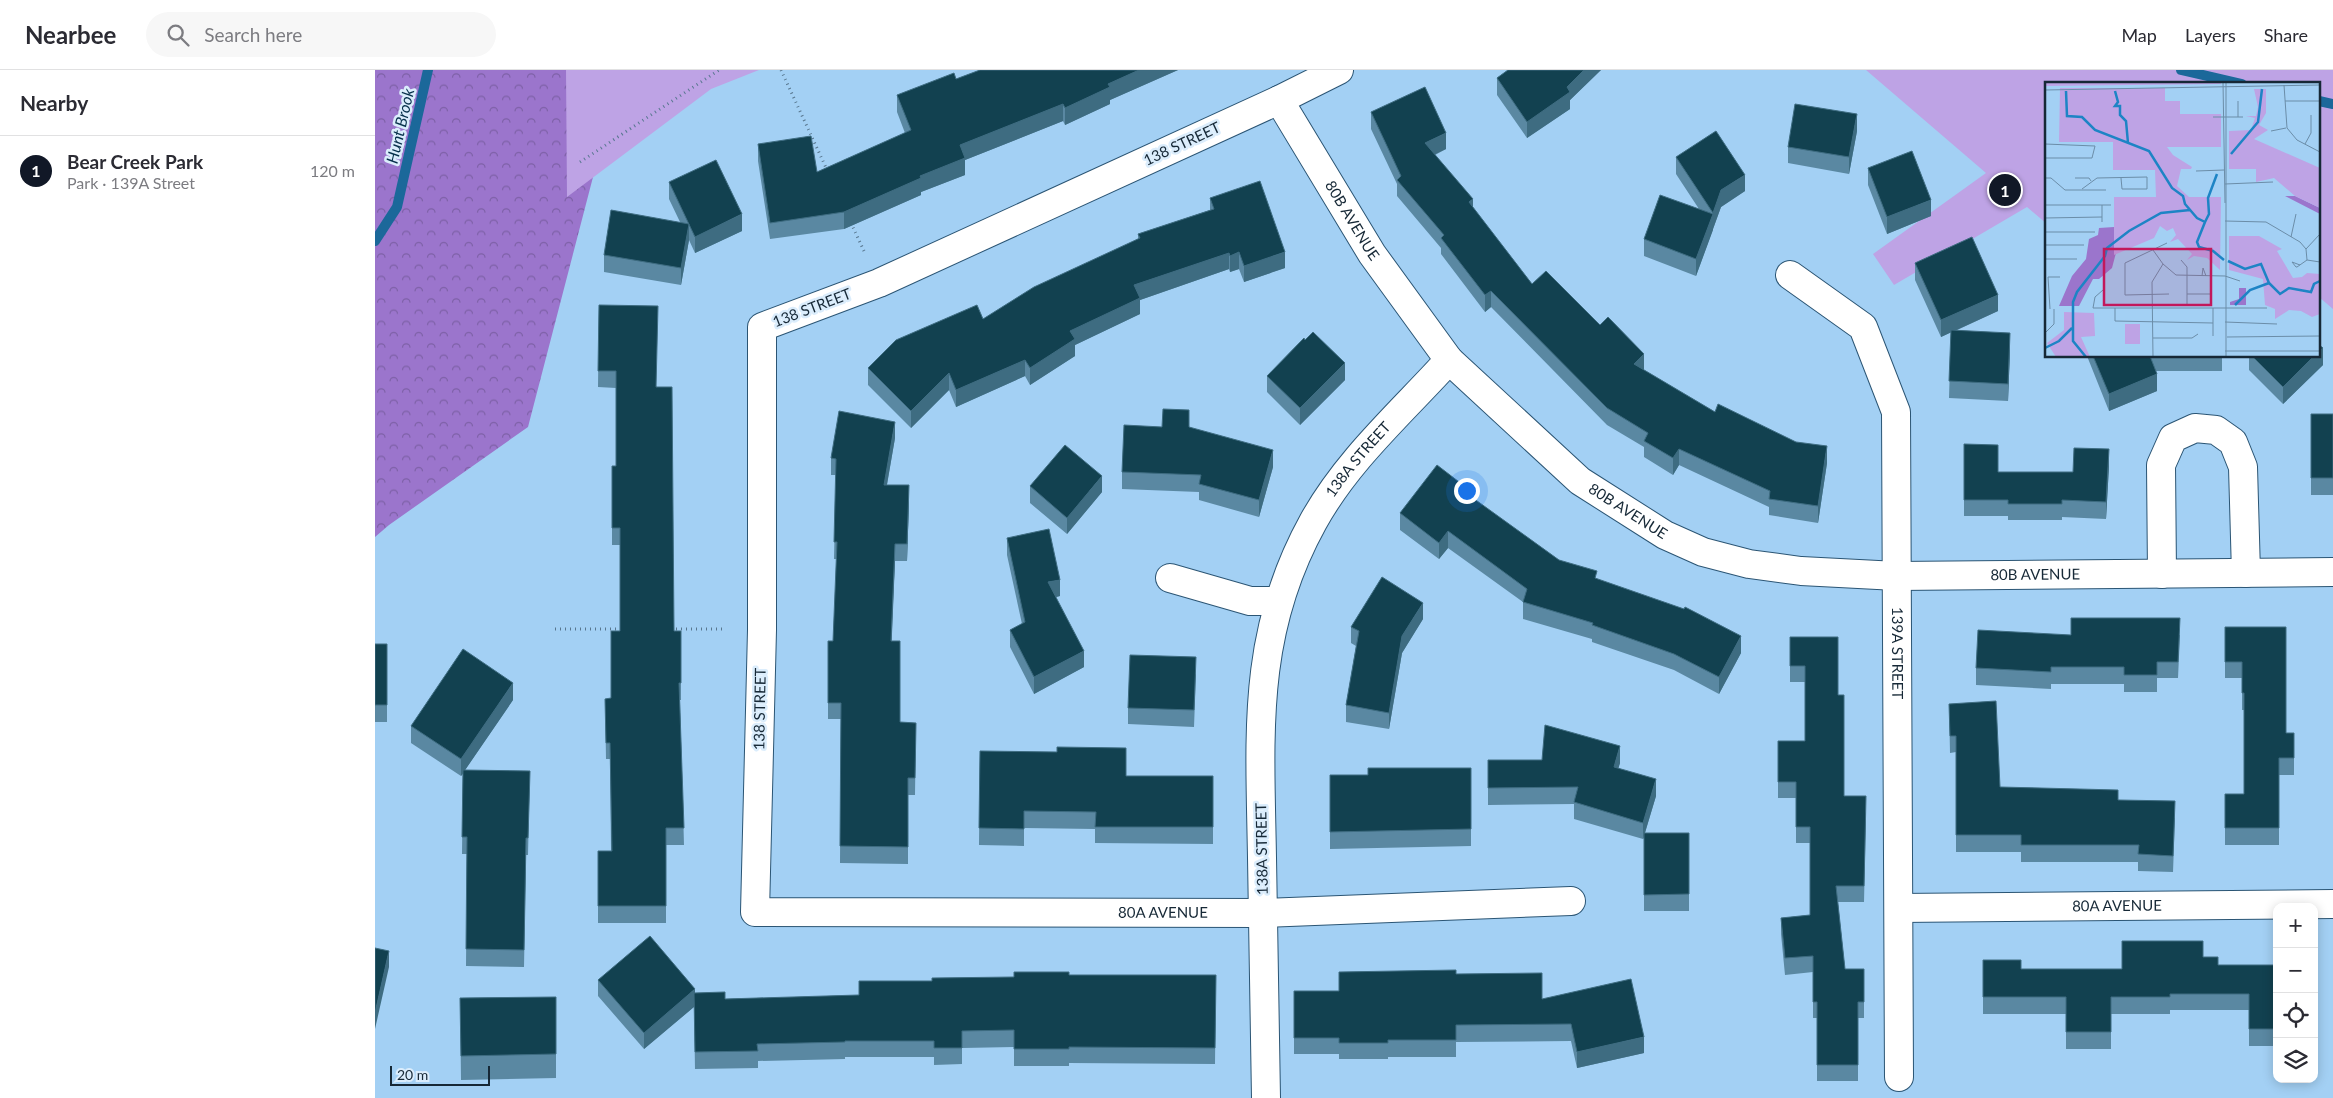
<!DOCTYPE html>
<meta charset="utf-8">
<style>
body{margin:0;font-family:Lato,sans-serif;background:#f7f7f7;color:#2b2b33}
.controls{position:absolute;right:15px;bottom:15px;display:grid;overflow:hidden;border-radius:10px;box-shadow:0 2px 12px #0003}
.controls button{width:45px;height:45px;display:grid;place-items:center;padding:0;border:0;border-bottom:1px solid #e1e1e2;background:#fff;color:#2b2b33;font:25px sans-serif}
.scale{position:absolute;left:15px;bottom:12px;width:100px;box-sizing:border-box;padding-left:5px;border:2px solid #162836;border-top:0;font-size:14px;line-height:18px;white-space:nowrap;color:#162836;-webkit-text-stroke:4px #dbedfc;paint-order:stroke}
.you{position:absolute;left:1091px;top:420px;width:18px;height:18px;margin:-12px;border:4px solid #fff;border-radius:50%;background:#1a73e8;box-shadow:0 0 0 8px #1a73e833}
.badge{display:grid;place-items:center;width:32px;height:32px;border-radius:50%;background:#111827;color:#fff;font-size:16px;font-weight:700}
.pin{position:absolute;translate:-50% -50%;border:2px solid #fff;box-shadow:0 1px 5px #0006}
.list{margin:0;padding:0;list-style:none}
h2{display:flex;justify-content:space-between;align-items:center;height:65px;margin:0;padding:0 20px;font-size:21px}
h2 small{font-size:16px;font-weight:400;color:#7c7c81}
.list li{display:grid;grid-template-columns:32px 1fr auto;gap:15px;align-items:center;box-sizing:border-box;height:70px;padding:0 20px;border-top:1px solid #e1e1e2}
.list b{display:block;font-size:19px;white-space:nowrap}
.list p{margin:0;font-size:16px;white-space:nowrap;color:#7c7c81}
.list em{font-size:16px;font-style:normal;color:#7c7c81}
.icon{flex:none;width:28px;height:28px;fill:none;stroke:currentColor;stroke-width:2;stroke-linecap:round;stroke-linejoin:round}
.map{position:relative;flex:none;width:1958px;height:1028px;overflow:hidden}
header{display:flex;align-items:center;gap:30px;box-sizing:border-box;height:70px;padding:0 25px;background:#fff;border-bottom:1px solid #e1e1e2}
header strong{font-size:24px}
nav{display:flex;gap:28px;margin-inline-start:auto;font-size:18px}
.search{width:350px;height:45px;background:#f7f7f7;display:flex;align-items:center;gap:12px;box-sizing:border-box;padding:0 18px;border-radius:28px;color:#7c7c81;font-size:19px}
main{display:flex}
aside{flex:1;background:#fff}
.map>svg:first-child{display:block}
</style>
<header>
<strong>Nearbee</strong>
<div class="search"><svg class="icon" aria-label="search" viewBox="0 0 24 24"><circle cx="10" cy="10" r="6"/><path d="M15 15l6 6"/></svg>Search here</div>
<nav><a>Map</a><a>Layers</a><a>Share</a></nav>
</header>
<main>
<aside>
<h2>Nearby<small></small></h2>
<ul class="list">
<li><span class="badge">1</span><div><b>Bear Creek Park</b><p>Park · 139A Street</p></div><em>120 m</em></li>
</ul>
</aside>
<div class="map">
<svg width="1958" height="1028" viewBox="0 0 1958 1028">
<defs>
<pattern id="forest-crowns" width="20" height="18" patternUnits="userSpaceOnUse" patternTransform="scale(1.25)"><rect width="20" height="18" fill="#9b75cc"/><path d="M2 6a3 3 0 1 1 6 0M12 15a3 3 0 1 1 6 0" fill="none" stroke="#7d60a6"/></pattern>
</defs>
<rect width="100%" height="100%" fill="#a3d0f4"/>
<path fill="url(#forest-crowns)" d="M0 0H277L243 11 153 357 14 455 0 467Z"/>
<path fill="#bea3e5" d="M191 0H384L336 19 192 127Z
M1491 0H1958V239L1944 227V14H1672V154L1652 137 1519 215 1498 184 1611 103Z"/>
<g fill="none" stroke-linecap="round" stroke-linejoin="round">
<path stroke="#1b689a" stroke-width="10" d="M1806 0 1867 14
M1944 31 1958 34
M0 171 22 137 53 0"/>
<defs>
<g id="minor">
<path id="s1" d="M964 0 904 30 504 213 387 257V560L380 842 888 843 1196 831"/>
<path id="s2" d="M904 30 997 184 1074 290 1205 411 1290 465 1328 482 1374 494 1426 501 1522 506 1958 502"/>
<path id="s3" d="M1415 205 1488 257 1521 342 1524 1007"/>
<path d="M1787 504 1786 395 1798 368 1820 358 1841 360 1858 372 1868 397 1871 503"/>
<path d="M795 508 875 531H903"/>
<path id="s4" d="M1524 838 1958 834"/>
<path id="s5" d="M891 1028C890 948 888 868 887 788 885 665 876 564 938 452 972 390 1027 342 1074 290"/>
</g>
</defs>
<use href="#minor" stroke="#2b5574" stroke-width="30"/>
<path stroke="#58778f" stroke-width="3" stroke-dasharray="1 4" stroke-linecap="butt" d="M406 0 453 102
M205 92 344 0
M476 153 489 181
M180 559H247
M296 559H350"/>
<use href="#minor" stroke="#fff" stroke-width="28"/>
</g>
<path fill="#5a88a2" d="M605 0H803L735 30V34L690 55 688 51 590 90V105L546 122V125L469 159 395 169 383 91V74L442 102 530 63 522 42V25L581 9Z
M1133 0H1226L1195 30V39L1152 68 1122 25V8Z
M996 42 1071 79 1060 85 1098 138 1157 214 1269 300 1340 342 1452 393 1443 453 1394 445V437L1304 395 1298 405 1269 387V377L1232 355 1116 237 1110 242 1066 184V178L1022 126V114L996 59Z
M1482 61 1474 104 1413 93V77Z
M1301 87 1370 121 1346 137 1321 206 1269 186V169L1324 139 1301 104Z
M1493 98 1556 146 1512 164 1493 115Z
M294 112 367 161 320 183 314 170 306 215 229 202V185L305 152 294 129Z
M835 128 910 198 869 212 864 199 855 202 854 199 765 230V244L700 275V286L655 315 650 306 581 337 574 320 536 358 493 315V298L608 249 763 169V164L835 140Z
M1540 193 1623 241 1580 261 1635 280 1633 331 1574 328 1576 262 1566 267 1540 210Z
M224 235 282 317 299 561H306V630H305L309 775H291V853H223V781H236L235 689H231L230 629 236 628 245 561V475H237V396H241V318L223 317Z
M930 270 970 310 925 355 892 322V306Z
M1712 286H1847V301H1781L1782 321 1734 341Z
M1874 286H1944L1948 295 1908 334 1874 300Z
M1936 344H1958V425H1936Z
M814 357 898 397 884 447 824 430V422L747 419V402Z
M520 368 512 415 534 432 532 491H520L516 571 525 652 541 653 540 725H533V794L465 793 466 649H453V571H458L462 489H459L461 405H456V388Z
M1589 374 1623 402H1698L1734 396 1731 449 1687 447V450H1633V446H1589Z
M655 416 727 422 692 464 655 433Z
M1101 431 1184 490 1366 583 1344 624 1299 600 1217 572V569L1148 549V532L1073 478 1064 489 1025 460V443Z
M632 468 685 526 681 527 709 597 659 624 635 577V560L647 554 632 485Z
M1048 549 1027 583 1014 659 971 652V635L981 576 976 573V557Z
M1850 557 1911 663H1919V705H1904V775H1850V724H1869V640H1867V608H1850Z
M1696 565H1805L1803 608H1782V622H1749V614H1676V619L1601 615V598Z
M1415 567 1463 625 1469 726 1491 743 1489 832H1463L1470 899H1489V948H1483V1011H1442V948H1438V902L1410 905 1406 864V848L1435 845V773H1421V728H1403V671H1430V612H1415Z
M0 574H12V652H0Z
M821 604 819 657 753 654V638Z
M138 630 90 700 155 701 153 785H151L149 897 91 896 92 784H87L88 704 86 706 36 673V656Z
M1574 634 1625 717 1743 730 1800 748 1798 802 1763 801V792H1646V782H1581V682L1575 683Z
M605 681 751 706H838V774L720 773V759L649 758V776L604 775Z
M1113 690H1167L1245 693 1243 698 1281 726 1270 763 1314 824V841H1269V768L1268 769 1199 749V734L1113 735Z
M1096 698V776L955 779V705H993Z
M1828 887 1843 895H1902V976H1874V940H1795V944H1736V979H1691V944H1608V890L1646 899H1747Z
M1081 904 1167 929 1269 983 1202 998 1196 971 1081 972V987H1013V989H964V984H919V921H964Z
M694 905H841L840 994 694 993V996H639V977L587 978V994L559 995V987H470V989L383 991V998L320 999 319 937 269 979 223 926V910L320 923 350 929 484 925 557 911Z
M181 927V1008L86 1010 85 928Z"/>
<path fill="#3e6c81" d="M764 0H803L735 30V34L690 55V38L733 14Z
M1209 0H1226L1195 30V39L1152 68V52L1192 17Z
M688 34V51L590 90V105L546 122V125L469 159V142L545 106 585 75Z
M1482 44V61L1474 104V87Z
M1071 63V79L1050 89V73Z
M1370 105V121L1346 137 1338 159V143L1346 120Z
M1098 129V145L1094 132Z
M1556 130V146L1512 164V147Z
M367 144V161L320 183V167Z
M1338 144V160L1321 206V189Z
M314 154V170L306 215V198Z
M864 182V199L855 202V186Z
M910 182V198L869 212V196Z
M854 183V199L765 230V244L700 275V286L655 315V298L695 261 759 215Z
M1116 221V237L1110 242V225Z
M1623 225V241L1566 267V250Z
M1635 263V280L1633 331V314Z
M1948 278V295L1908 334V317L1939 286H1944V281Z
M1269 284V301L1259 294Z
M650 290V306L581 337V320Z
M970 293V310L925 355V338Z
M574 303V320L536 358V341Z
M1782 304V321L1734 341V324Z
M520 352V368L509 431V415Z
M1452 376V393L1443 453V436Z
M1304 379V395L1298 405V388Z
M1734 379V396L1731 449V432Z
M898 380V397L884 447V430Z
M727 406V422L692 464V448Z
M534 415V432L532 491V474Z
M1073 461V478L1064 489V473Z
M520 474V491L516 588V571Z
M685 510V526L673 529V512Z
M1048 533V549L1027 583 1014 659V643L1027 566Z
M1366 566V583L1344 624V607Z
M709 581V597L659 624V607Z
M138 613V630L86 706V689Z
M1245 676V693L1239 713V697Z
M1281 709V726L1268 769V753Z
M14 881V897L0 959V943Z
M320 919V936L269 979V963Z
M1269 967V983L1202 998V982Z"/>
<path fill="#124150" stroke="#3e6c81" d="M605 0H764L733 14 735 17 690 38 688 34 585 75 590 88 545 106 546 108 469 142 395 153 383 74 436 66 442 102 536 60 522 25 579 3 581 9Z
M1133 0H1209L1192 17 1195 22 1152 52 1122 8Z
M1050 17 1071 63 1050 73 1098 129 1094 132 1157 214 1171 201 1225 255 1233 247 1269 284 1259 294 1340 342 1343 334 1421 372 1452 376 1443 436 1394 429 1395 421 1304 379 1298 388 1269 371 1273 363 1232 338 1116 221 1110 225 1066 168 1069 165 1022 110 1026 106 996 42Z
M1420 34 1482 44 1474 87 1413 77Z
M1341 61 1370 105 1346 120 1338 143 1301 87Z
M1537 81 1556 130 1512 147 1493 98Z
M341 90 367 144 320 167 294 112Z
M885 111 910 182 869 196 864 182 855 186 854 183 759 215 765 228 695 261 700 269 655 298 650 290 581 320 574 303 536 341 493 298 521 270 602 235 608 249 659 217 765 168 763 164 839 139 835 128Z
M1285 125 1338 144 1321 189 1269 169Z
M236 140 314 154 306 198 229 185Z
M1597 167 1623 225 1566 250 1540 193Z
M224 235 283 236 281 317H297L299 561H306V613H304L309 758H291V836H223V781H237L235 673H231L230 629 236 628V561H245V458H237V396H241V301H223Z
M1576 260 1635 263 1633 314 1574 311Z
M938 262 970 293 925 338 892 306 929 268 930 270Z
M1944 275 1948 278 1944 281Z
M1718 286H1775L1782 304 1734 324Z
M1877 286H1939L1908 317Z
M788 339 814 340V357L898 380 884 430 824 414 826 405 747 402 749 355 787 357Z
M464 341 520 352 509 415H534L532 474H520L516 571H525V652L541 653 540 708H533V777L465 776 466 633H453V571H458L462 472H459L461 389 456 388Z
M1936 344H1958V408H1936Z
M1589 374 1623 375V402H1698L1699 378 1734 379 1731 432 1687 430V434H1633V430H1589Z
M690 375 727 406 692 448 655 416Z
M1062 395 1101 425 1098 428 1184 490 1222 501 1220 508 1309 539 1310 537 1366 566 1344 607 1299 584 1217 555 1218 553 1148 532 1152 519 1073 461 1064 473 1025 443Z
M674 459 685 510 673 512 709 581 659 607 635 560 650 552 632 468Z
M1007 507 1048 533 1027 566 1014 643 971 635 984 561 976 557Z
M1696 548H1805L1803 592H1782V605H1749V597H1676V602L1601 598 1603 560 1696 565Z
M1850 557H1911V663H1919V688H1904V758H1850V724H1869V623H1867V592H1850Z
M1415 567H1463V625H1469V726H1491L1489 816H1461L1470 899H1489V932H1483V995H1442V932H1438V886L1410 888 1406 848 1435 845V757H1421V712H1403V671H1430V596H1415Z
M0 574H12V635H0Z
M88 579 138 613 86 689 36 656Z
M755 585 821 587 819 640 753 638Z
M1621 631 1625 717 1743 720V730L1800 731 1798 786 1763 784 1764 775H1646V765H1581V666H1575L1574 634Z
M1170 655 1245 676 1239 697 1281 709 1268 753 1199 732 1203 717 1113 718V690H1167Z
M682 677 751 678V706H838V757H720L721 742 649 741V759L604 758 605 681 682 682Z
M993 698H1096V759L955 762V705H993Z
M88 700 155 701 153 768H151L149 880 91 879 92 767H87Z
M1269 763H1314V824L1269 825Z
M275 866 320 919 269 963 223 910Z
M1747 871H1828V887H1843V895H1902V959H1874V924H1795V927H1736V962H1691V927H1608V890H1646V899H1747Z
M0 878 14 881 0 943Z
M1081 900V904L1167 903V929L1256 909 1269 967 1202 982 1196 954 1081 955V970H1013V973H964V968H919V921H964V902Z
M639 902H694V905H841L840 978 694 977V979H639V960L587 961V978H559V971H470V972L382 974 383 981 320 982 319 923 350 922V929L484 925V911H557V908L639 907Z
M181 927V984L86 986 85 928Z"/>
<g text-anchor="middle" stroke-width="5" stroke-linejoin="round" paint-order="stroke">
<g font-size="15" fill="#162836" stroke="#dbedfc">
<text transform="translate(807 74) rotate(-25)" y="5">138 STREET</text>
<text dy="5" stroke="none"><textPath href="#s2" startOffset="141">80B AVENUE</textPath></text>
<text transform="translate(437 238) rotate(-21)" y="5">138 STREET</text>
<text dy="5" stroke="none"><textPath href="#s5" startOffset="662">138A STREET</textPath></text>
<text dy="5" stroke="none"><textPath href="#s2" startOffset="546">80B AVENUE</textPath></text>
<text dy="5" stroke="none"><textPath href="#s2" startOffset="966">80B AVENUE</textPath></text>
<text dy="5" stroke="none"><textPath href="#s3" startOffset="422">139A STREET</textPath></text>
<text transform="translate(385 639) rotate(-89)" y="5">138 STREET</text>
<text transform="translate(887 779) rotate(-91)" y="5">138A STREET</text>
<text dy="5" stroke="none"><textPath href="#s4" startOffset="218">80A AVENUE</textPath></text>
<text dy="5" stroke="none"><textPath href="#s1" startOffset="1625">80A AVENUE</textPath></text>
</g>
<g font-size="16" font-style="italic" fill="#07304b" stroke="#dbedfc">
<text transform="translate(25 56) rotate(-77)" y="6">Hunt Brook</text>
</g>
</g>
<g transform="translate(1670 12)">
<rect width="275" height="275" fill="#a3d0f4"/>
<path d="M240 114H250L275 126V132ZM114 142 72 167 67 186 54 197H48L34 224H14L27 194 41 177 44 157 53 153 54 146ZM194 206H201V223H185V220L194 217Z" fill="#9b75cc"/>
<path d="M0 0H176V2L0 4ZM15 6H120V19H135V32H176V65H122L128 73 147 85 146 87H136L132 104 144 115H176L175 188 162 176 149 174 142 178 147 172 133 157 125 160 131 153 128 146 122 149 115 144 109 156 69 173V115H111L110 88H68V60H14ZM209 7H221V31L214 43 223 48 209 57 275 86V126L250 114 229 96 211 100V87H184V49L206 48 210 36 201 34H211L213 25ZM184 154H214L237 167 232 169 248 196 257 195 262 191 275 192V232L267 235 256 229 244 228 230 237V227L220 223 218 197 184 188ZM19 230 49 231 50 254 36 255 45 275H11L2 261 19 248ZM80 242H95V262H80Z" fill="#bea3e5"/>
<path fill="none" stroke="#1d84c5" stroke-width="2.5" d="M21 9 22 34 37 35 50 48 104 69 127 106 138 114 140 122 152 136 160 140 152 160 154 165 168 169 179 178M70 9 73 20 70 24H75V33L81 39 83 61M186 72 213 40 217 7M160 140 164 132 163 116 172 92M183 179 200 187 216 182 224 201 235 212 244 206 266 210 269 202 275 199M190 223 205 208 224 201M0 266 14 259 27 246M41 275 28 259V220L32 210 60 174 62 166 84 149 116 131 145 128"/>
<path fill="none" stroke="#6b8da8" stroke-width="1" d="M178 0 180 121M239 3 242 46 252 58 275 70M0 8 275 3M240 19H275M168 35H198M193 35V19M226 49 241 46M0 62 50 64 47 76H0M260 62 266 51V33M151 89 179 88M0 96H6L20 108H61M30 96H44L46 99M180 102 228 100M37 107 52 96 102 95V107H77L76 96M0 123H66M57 123V140M0 136 57 135M180 139 221 140 255 160 261 167 262 178M0 150H50M246 155 251 132M122 161 80 181V213L124 212M0 163H39M261 167 275 152M108 168 118 182 131 193 180 194 195 199M0 177H32M136 178 142 185V222M255 183 247 180 251 185H252L262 178 275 180M157 194 158 186 161 194M166 195V221M58 208 50 215 48 226H222M142 212H166M70 226V239L168 241M168 226V254M5 227 3 195H15M180 240 232 242M0 251 9 242V227M182 255 275 254M108 256H147L153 252M180 269H275M108 275 107 200 118 182M181 275V0"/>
<path fill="#c2185b" fill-opacity="0.15" stroke="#c2185b" stroke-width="2.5" d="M59 167H166V223H59Z"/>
<rect width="275" height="275" fill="none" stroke="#162836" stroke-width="2.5"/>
</g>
</svg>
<div class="controls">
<button>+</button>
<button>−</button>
<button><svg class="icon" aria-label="locate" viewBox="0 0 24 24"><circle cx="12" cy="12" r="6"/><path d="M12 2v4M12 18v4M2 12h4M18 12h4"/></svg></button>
<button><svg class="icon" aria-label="layers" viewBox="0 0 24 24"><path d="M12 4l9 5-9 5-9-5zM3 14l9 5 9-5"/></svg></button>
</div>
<div class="scale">20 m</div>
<div class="you"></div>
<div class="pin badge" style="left:1630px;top:120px">1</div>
</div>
</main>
